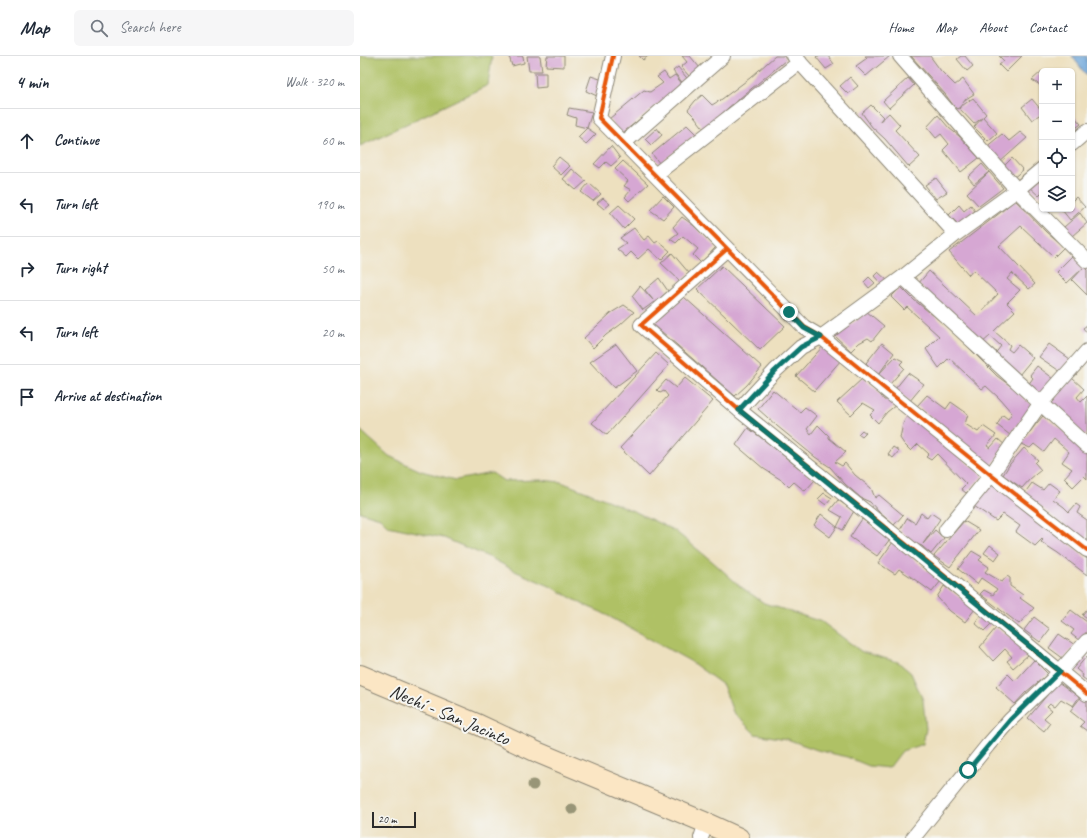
<!DOCTYPE html>
<meta charset="utf-8">
<style>
body{margin:0;font-family:Caveat,sans-serif;background:#f6f6f7;color:#1f2937}
.controls{position:absolute;right:12px;top:12px;display:grid;overflow:hidden;border-radius:6px;box-shadow:0 1px 3px #0004}
.controls button{width:36px;height:36px;display:grid;place-items:center;padding:0;border:0;border-bottom:1px solid #e0e1e3;background:#fff;color:#1f2937;font:20px sans-serif}
.scale{position:absolute;left:12px;bottom:10px;width:44px;box-sizing:border-box;padding-left:4px;border:2px solid #2b2b2b;border-top:0;font-size:11px;line-height:14px;white-space:nowrap;color:#2b2b2b;-webkit-text-stroke:3px #f6f6f2;paint-order:stroke}
.stop{position:absolute;width:12px;height:12px;margin:-9px;border:3px solid #0f766e;border-radius:50%;background:#fff}
.stop.end{background:#0f766e;border-color:#fff;box-shadow:0 1px 4px #0008}
.list{margin:0;padding:0;list-style:none}
h2{display:flex;justify-content:space-between;align-items:center;height:52px;margin:0;padding:0 16px;font-size:17px}
h2 small{font-size:13px;font-weight:400;color:#747a83}
.list li{display:grid;grid-template-columns:26px 1fr auto;gap:12px;align-items:center;box-sizing:border-box;height:64px;padding:0 16px;border-top:1px solid #e0e1e3}
.list b{display:block;font-size:15px;white-space:nowrap}
.list em{font-size:13px;font-style:normal;color:#747a83}
.icon{flex:none;width:22px;height:22px;fill:none;stroke:currentColor;stroke-width:2;stroke-linecap:round;stroke-linejoin:round}
.map{position:relative;flex:none;width:727px;height:782px;overflow:hidden}
header{display:flex;align-items:center;gap:24px;box-sizing:border-box;height:56px;padding:0 20px;background:#fff;border-bottom:1px solid #e0e1e3}
header strong{font-size:19px}
nav{display:flex;gap:22px;margin-inline-start:auto;font-size:14px}
.search{width:280px;height:36px;background:#f6f6f7;display:flex;align-items:center;gap:10px;box-sizing:border-box;padding:0 14px;border-radius:6px;color:#747a83;font-size:15px}
main{display:flex}
aside{flex:1;background:#fff}
.map>svg:first-child{display:block}
</style>
<header>
<strong>Map</strong>
<div class="search"><svg class="icon" aria-label="search" viewBox="0 0 24 24"><circle cx="10" cy="10" r="6"/><path d="M15 15l6 6"/></svg>Search here</div>
<nav><a>Home</a><a>Map</a><a>About</a><a>Contact</a></nav>
</header>
<main>
<aside>
<h2>4 min<small>Walk · 320 m</small></h2>
<ul class="list">
<li><svg class="icon" aria-label="ahead" viewBox="0 0 24 24"><path d="M12 20V5M6 11l6-6 6 6"/></svg><div><b>Continue</b></div><em>60 m</em></li>
<li><svg class="icon" aria-label="left" viewBox="0 0 24 24"><path d="M17 20v-9H6M10 6l-5 5 5 5"/></svg><div><b>Turn left</b></div><em>190 m</em></li>
<li><svg class="icon" aria-label="right" viewBox="0 0 24 24"><path d="M7 20v-9h11M14 6l5 5-5 5"/></svg><div><b>Turn right</b></div><em>50 m</em></li>
<li><svg class="icon" aria-label="left" viewBox="0 0 24 24"><path d="M17 20v-9H6M10 6l-5 5 5 5"/></svg><div><b>Turn left</b></div><em>20 m</em></li>
<li><svg class="icon" aria-label="arrive" viewBox="0 0 24 24"><path d="M6 21V4h12l-3 4 3 4H6"/></svg><div><b>Arrive at destination</b></div></li>
</ul>
</aside>
<div class="map">
<svg width="727" height="782" viewBox="0 0 727 782">
<rect width="100%" height="100%" fill="#f6f6f2"/>
<filter id="ink" filterUnits="userSpaceOnUse"><feTurbulence type="fractalNoise" baseFrequency=".025" numOctaves="2"/><feDisplacementMap in="SourceGraphic" scale="8" xChannelSelector="R" yChannelSelector="G"/><feConvolveMatrix kernelMatrix="1 2 1 2 8 2 1 2 1" color-interpolation-filters="sRGB"/></filter>
<filter id="wash" filterUnits="userSpaceOnUse"><feTurbulence type="fractalNoise" baseFrequency=".012" numOctaves="4" result="noise"/><feDisplacementMap in="SourceGraphic" scale="16" xChannelSelector="R" yChannelSelector="G"/><feGaussianBlur stdDeviation="0.9" result="paint"/><feColorMatrix in="noise" values="0 0 0 0 0 0 0 0 0 0 0 0 0 0 0 0 0 1.4 0 .05"/><feComposite in="paint" operator="in"/></filter>
<g filter="url(#wash)">
<rect width="100%" height="100%" fill="#ede0bf"/>
<path fill="#afc165" stroke="#6d7648" d="M0 0H132L128 29 0 90Z
M0 374 29 400 61 415 96 424 132 417 144 425 180 424 201 426 242 442 278 457 315 475 353 506 381 531 404 547 462 566 502 596 538 606 551 617 563 644 566 673 563 688 542 695 529 712 509 710 487 701 457 694 427 683 395 678 373 656 363 629 330 605 241 556 224 549 192 531 157 516 131 502 84 482 28 470 20 462 0 456Z"/>
<path fill="#6ba4da" stroke="#4b6882" d="M712 0H727V20Z"/>
<g id="blocks">
<path fill="#d6a7d3" d="M149 0H163L164 7 152 10Z
M167 0H180L182 15H169Z
M187 0H204V11L186 10Z
M279 0H288L283 4Z
M322 0H330L340 12 330 21 321 11 327 6Z
M415 0H424L426 4 368 52 354 65 345 74 335 61 328 54 335 45 342 39 352 49 362 43 390 22Z
M457 0H468L474 8 466 13 456 1Z
M505 0H530L506 20 496 10 507 2Z
M551 0H570L581 15 595 29 603 23 614 38 606 43 599 52 596 53 585 38Z
M601 0H605L613 10 607 15 597 3Z
M639 0H662L646 16 639 9 644 5Z
M318 11 330 26 325 30 313 15Z
M682 15V27L680 29 672 24Z
M304 16 309 23 315 19 323 29 261 78 249 63 284 34 290 36 303 27 297 21Z
M175 17H186V31L176 32Z
M231 20 243 24 237 40 226 35Z
M490 21 498 30 488 38 480 30Z
M548 22 554 29 529 52 523 45Z
M613 42 626 58 623 61 637 77 628 85 614 71 623 61 614 68 599 52Z
M672 43 682 55V57L672 64 662 51Z
M511 49 523 61 519 66 529 57 540 69 535 74 560 101 549 111 525 83 512 71 502 57Z
M209 52 232 56 227 72 215 69 216 62 207 59Z
M712 58 721 68 712 75Z
M578 59 589 72 599 80 619 102 601 116 583 94 589 88 581 78 576 82 567 71Z
M327 69 336 78 300 108 292 98Z
M227 72 236 78 226 88 218 81Z
M297 72 302 79 291 89 285 83Z
M660 76 667 82 639 107 625 92 642 78 649 85Z
M251 90 260 102 251 110 246 106 240 112 234 108Z
M199 101 210 110 201 119 191 110Z
M652 102 663 114 653 122 643 111Z
M263 105 288 128 269 145 265 141 271 134 264 130 268 125 255 113Z
M622 108 629 116 614 128 608 121Z
M212 113 226 125 216 134 203 123Z
M629 116 643 132 619 150 607 137Z
M682 121V137L679 140 668 130Z
M576 122 587 136 576 143 565 129Z
M229 127 241 138 233 145 221 136Z
M303 140 314 151 303 163 290 154Z
M716 141 725 151 710 164 702 154 703 153H712V145Z
M243 142 250 148 244 153 237 147Z
M655 144 686 176 704 191 694 201 661 170 639 190 675 228 669 233 652 217 647 223 660 234 647 247 655 255 634 275 650 289 648 293 652 296 658 289 673 302 659 319 634 299 641 290 630 280 621 288 558 228 569 215 617 260 638 238 613 214 609 219 589 196 641 156Z
M259 149 274 163 264 173 250 157Z
M599 149 604 155 611 149 615 155 598 168 589 159Z
M720 157 727 167 712 180 704 171Z
M322 161 333 169 356 191 341 207 333 199 338 193 323 180 316 187 310 183 318 177 313 171Z
M274 172 284 184 289 180 295 187 298 185 310 195 301 204 289 193 278 203 271 196 266 201 257 193 266 187 260 182Z
M312 197 329 217 321 226 301 207Z
M713 199 724 211 707 227 696 216Z
M362 210 425 270 400 294 337 233Z
M724 211 727 214V239L712 224Z
M518 216 529 226 523 230 514 220Z
M509 221 515 227 509 232 504 226Z
M299 222 308 235 295 247 294 246 283 254 272 240 280 230 293 244 285 234Z
M541 231 554 244 588 271 637 320 652 331 664 342 673 349 650 379 637 369 643 359 648 363 652 357 639 342 626 330 622 333 589 302 579 312 566 293 579 280 547 251 544 254 531 241Z
M324 241 402 311 387 329 375 340 293 268Z
M264 249 274 256 260 269 246 279 233 292 224 282 251 257Z
M506 255 524 270 512 285 508 282 499 287 491 295 475 280 484 273 497 264Z
M727 269V277L723 272Z
M522 287 534 297 518 319 506 307Z
M256 288 277 315 254 332 230 306Z
M689 288 710 303 701 316 679 301Z
M464 289 482 303 454 335 436 320Z
M296 297 309 309 247 379 232 367Z
M535 301 543 305 540 308 544 312 530 328 518 319Z
M677 310 694 323 681 339 668 329 673 322 670 319Z
M548 317 564 328 549 346 535 333Z
M325 322 353 345 289 420 260 392 308 340 304 335 300 337 297 334 306 324 316 332Z
M503 322 517 334 524 344H530L536 349 527 356 518 367 510 359 515 354 503 347 491 359 477 346Z
M712 322 724 333 717 341 721 346 727 340V377L725 380 691 347Z
M413 334 440 356 445 351 457 360 447 373 451 378 458 369 469 380V382L486 396 475 406 482 410 485 407 495 419 511 432 515 442 519 439 543 459 534 469 519 456 510 446 501 442 485 428 470 411 455 401 417 370 398 353Z
M567 339 586 353 591 346 608 358 605 368 618 376 623 370 636 379 627 390 630 392 638 383 646 390 631 410 557 350Z
M548 358 623 420 606 437 601 433 606 428 577 398 571 404 566 401 569 398 558 388 551 395 544 388 540 382 543 368Z
M683 360 695 368 727 396V423L724 420 713 431 704 422 712 413 702 406 709 396 694 383 684 396 674 388 670 392 661 388 676 368Z
M388 372 403 383 435 409 455 424 445 435 434 426 429 431 423 425 404 413 376 389Z
M502 374 506 377 502 381 498 378Z
M533 391 539 395 533 402 528 398Z
M664 392 678 404 675 407 681 414 670 423 662 432 643 419 650 408Z
M632 426 709 487 727 503V519L698 497 681 486 683 484 682 483 675 490 656 476 660 470 643 458 636 465 614 450Z
M672 427 683 434 689 427 700 435 693 443 704 451 709 456 716 448 720 451 717 457 727 464V487L664 438Z
M464 437 472 442 466 449 458 443Z
M478 444 494 455 488 465 483 474 477 471 482 461 470 454Z
M561 457 567 462 571 457 580 463 563 488 575 474 584 482 571 498 562 490 554 487 540 474 547 462 555 467Z
M461 458 477 471 470 481 454 469Z
M502 463 530 483 517 500 490 481Z
M604 465 619 474 590 511 574 500Z
M533 486 549 499 564 512 581 525 572 536 554 523 539 513 535 518 518 507Z
M630 489 640 497 635 504 624 497Z
M612 495 622 501 619 504 629 511 625 516 642 526 647 520 650 522V530L663 539 660 542 674 552 659 568 620 538 624 534 633 539 637 533 621 522 617 528 598 513Z
M584 530 615 553 605 566 590 555 577 541Z
M727 553V563L722 559Z
M711 554 727 566V575L720 585 711 578 714 574 702 565Z
M621 558 631 568 624 575 615 567Z
M674 561 690 573 680 586 664 574Z
M636 572 653 583 668 599 653 612 647 605 652 601 645 593 633 605 620 591Z
M699 578 715 589 704 603 689 592Z
M727 600V625L722 621 723 619 716 613Z
M674 604 688 618 666 636 655 648 636 631 648 618 655 625Z
M698 626 719 641 713 650 701 643 695 650 690 647 687 650 692 654 684 662 690 667 684 675 668 662Z
M721 641 727 646V675L720 670 724 666 710 655Z"/>
</g>
</g>
<g filter="url(#ink)">
<use href="#blocks" fill-opacity="0" stroke="#8c8675" stroke-width="1"/>
<g fill="none" stroke-linecap="round" stroke-linejoin="round">
<defs>
<path id="street" d="M253 0 239 62 444 271 461 281 631 419 727 494
M434 0 596 178
M540 0 657 134 727 205
M264 87 363 0
M712 88 727 75
M295 119 440 6
M367 193 281 269 379 354 563 502 727 638
M543 221 727 390
M379 354 415 315 441 291 461 281 543 221 596 178 657 134 682 113
M586 474 631 419 680 348 727 295
M341 782 346 767
M553 782 628 689 650 664 692 624 727 585"/>
<path id="secondary" d="M0 619 119 669 179 697 344 766 379 782"/>
</defs>
<use href="#street" stroke="#8c8675" stroke-width="16"/>
<use href="#secondary" stroke="#8c8675" stroke-width="22"/>
<use href="#street" stroke="#fff" stroke-width="14"/>
<use href="#secondary" stroke="#fbe6c4" stroke-width="20"/>
<defs>
<path id="cycleway" d="M253 0 239 62 444 271 461 281 631 419 727 494
M367 193 281 269 379 354 563 502 727 638"/>
</defs>
<use href="#cycleway" stroke="#f6f6f2" stroke-width="6"/>
<use href="#cycleway" stroke="#e8590c" stroke-width="4"/>
</g>
<g fill="#989577">
<circle cx="173" cy="729" r="5.5"/>
<circle cx="212" cy="753" r="5.5"/>
</g>
</g>
<g fill="none" stroke-linecap="round" stroke-linejoin="round" filter="url(#ink)">
<path stroke="#0f766e" stroke-width="5" d="M429 256 444 272 461 281 441 291 415 315 379 354 700 615 650 664 608 714"/>
</g>
<g text-anchor="middle" stroke-width="4" stroke-linejoin="round" paint-order="stroke">
<g font-size="19" fill="#2b2b2b" stroke="#f6f6f2">
<text transform="translate(90 658) rotate(23)" y="7">Nechí - San Jacinto</text>
</g>
</g>
</svg>
<div class="controls">
<button>+</button>
<button>−</button>
<button><svg class="icon" aria-label="locate" viewBox="0 0 24 24"><circle cx="12" cy="12" r="6"/><path d="M12 2v4M12 18v4M2 12h4M18 12h4"/></svg></button>
<button><svg class="icon" aria-label="layers" viewBox="0 0 24 24"><path d="M12 4l9 5-9 5-9-5zM3 14l9 5 9-5"/></svg></button>
</div>
<div class="scale">20 m</div>
<div class="stop" style="left:608px;top:714px"></div>
<div class="stop end" style="left:429px;top:256px"></div>
</div>
</main>
